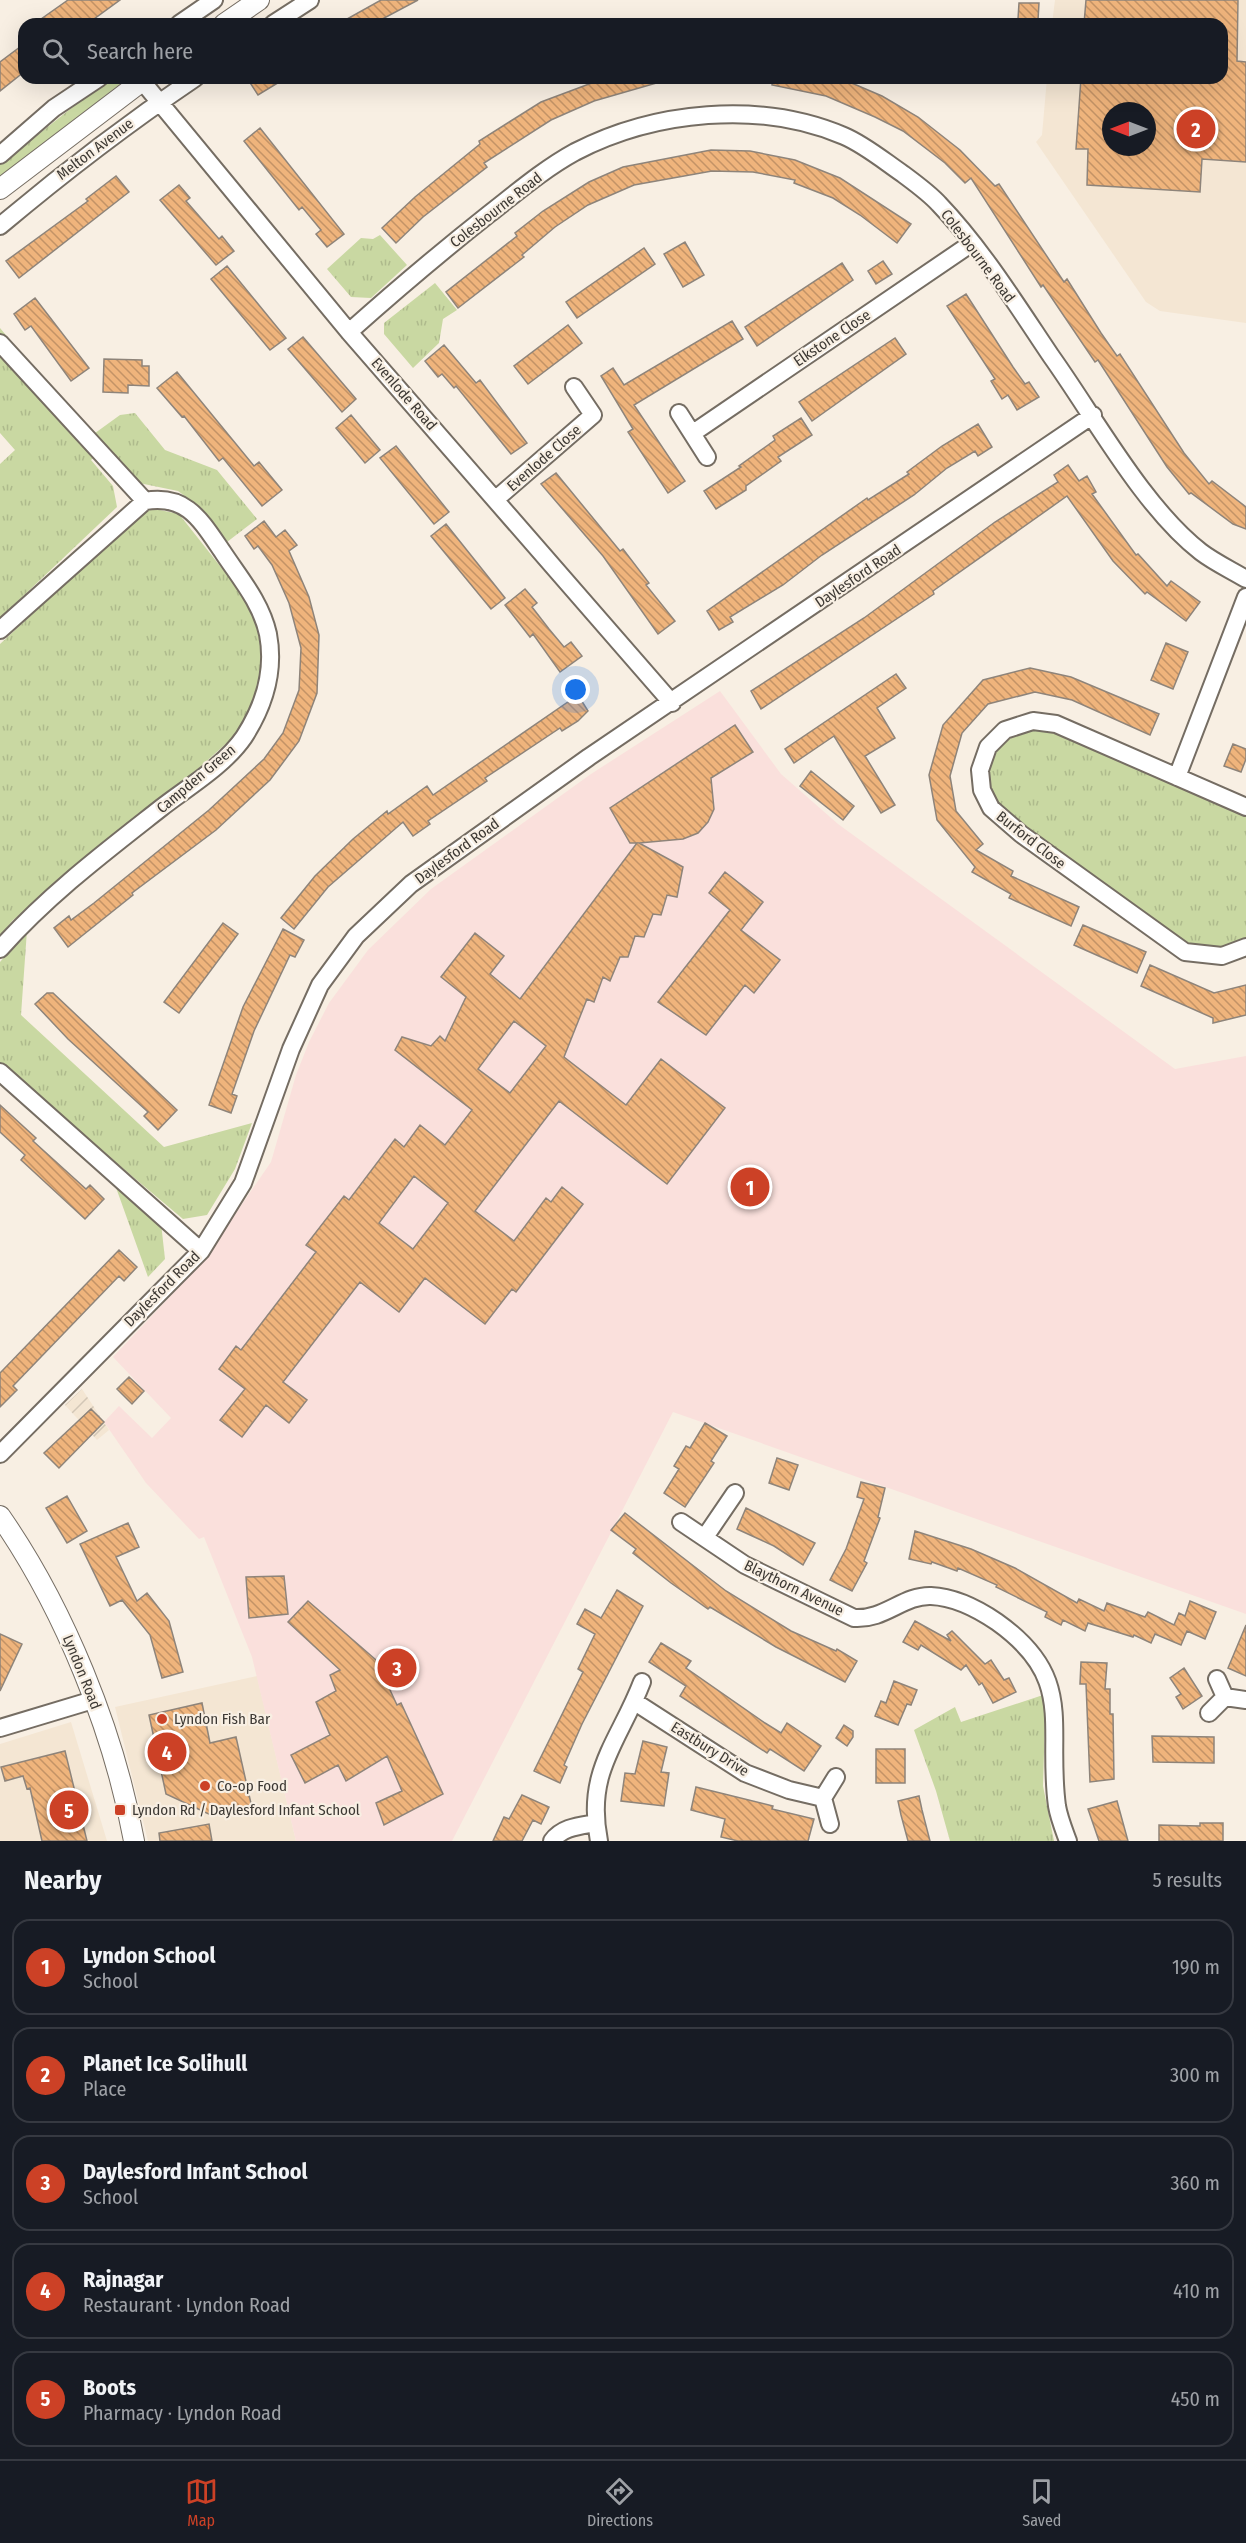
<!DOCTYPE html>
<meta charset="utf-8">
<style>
body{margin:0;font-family:"Fira Sans Condensed",sans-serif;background:#20242c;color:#f1f3f6}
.compass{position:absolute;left:1102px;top:102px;width:54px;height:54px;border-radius:50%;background:#171b24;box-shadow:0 6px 24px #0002;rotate:270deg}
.you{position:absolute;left:576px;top:690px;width:21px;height:21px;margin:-15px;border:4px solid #fff;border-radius:50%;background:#1a73e8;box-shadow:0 0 0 9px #1a73e833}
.badge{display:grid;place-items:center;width:39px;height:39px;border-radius:50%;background:#cc4126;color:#fff;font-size:20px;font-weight:700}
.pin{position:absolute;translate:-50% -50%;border:3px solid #fff;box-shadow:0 2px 6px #0006}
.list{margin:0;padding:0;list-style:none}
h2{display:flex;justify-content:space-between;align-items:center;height:78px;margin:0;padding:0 24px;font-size:26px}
h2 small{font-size:20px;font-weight:400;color:#9ea1a6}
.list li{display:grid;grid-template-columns:39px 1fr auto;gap:18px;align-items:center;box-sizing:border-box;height:96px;margin:0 12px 12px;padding:0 12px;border:2px solid #363941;border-radius:18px}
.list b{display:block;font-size:22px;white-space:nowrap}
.list p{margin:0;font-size:20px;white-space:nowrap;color:#9ea1a6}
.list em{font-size:20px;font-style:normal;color:#9ea1a6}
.icon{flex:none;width:33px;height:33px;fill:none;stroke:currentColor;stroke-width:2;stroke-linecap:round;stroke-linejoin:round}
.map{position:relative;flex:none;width:1246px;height:1841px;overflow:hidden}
.search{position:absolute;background:#171b24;box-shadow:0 6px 24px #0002;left:18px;right:18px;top:18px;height:66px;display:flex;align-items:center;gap:15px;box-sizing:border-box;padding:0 21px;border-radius:18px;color:#9ea1a6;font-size:22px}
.sheet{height:618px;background:#171b24}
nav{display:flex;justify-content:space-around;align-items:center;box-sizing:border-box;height:84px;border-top:2px solid #363941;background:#171b24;font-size:16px;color:#9ea1a6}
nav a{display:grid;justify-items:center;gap:3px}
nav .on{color:#cc4126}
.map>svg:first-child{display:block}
</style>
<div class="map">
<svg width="1246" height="1841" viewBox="0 0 1246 1841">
<defs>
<pattern id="industrial-furrows" width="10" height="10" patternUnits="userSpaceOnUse" patternTransform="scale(1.5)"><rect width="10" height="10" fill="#f4e6d3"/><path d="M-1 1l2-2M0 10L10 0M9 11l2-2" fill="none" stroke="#d2c6b6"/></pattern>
<pattern id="grass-tufts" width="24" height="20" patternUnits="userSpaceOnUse" patternTransform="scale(1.5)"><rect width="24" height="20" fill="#c9d8a2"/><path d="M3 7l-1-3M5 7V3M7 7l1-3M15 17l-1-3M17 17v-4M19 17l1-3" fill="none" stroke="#aeba8c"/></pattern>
<pattern id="building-back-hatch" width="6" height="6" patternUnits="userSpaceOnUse" patternTransform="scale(1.5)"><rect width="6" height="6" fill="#efb47c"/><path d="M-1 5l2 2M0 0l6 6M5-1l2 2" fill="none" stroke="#c39366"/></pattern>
</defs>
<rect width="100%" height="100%" fill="#f8efe3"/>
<path fill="#f4e6d3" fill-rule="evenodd" d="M1055 0H1246V323L1160 311 1146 302 1036 142 1042 135 1047 78H1222V24H1052ZM1111 111H1147V147H1111Z
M257 1676 296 1841H148L115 1707Z
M71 1722 107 1841H0V1744Z"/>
<path fill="url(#industrial-furrows)" d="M82 1389 109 1430 97 1440 65 1405Z"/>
<path fill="#fae0dc" d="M720 691 781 774 838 824 1175 1069 1246 1056V1614L673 1412 452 1841H296L252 1657 204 1537 199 1539 146 1483 104 1422 119 1406 152 1438 171 1418 113 1357 200 1265 271 1162 296 1075 309 1042 329 1003 368 950 431 889 591 774Z"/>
<path fill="url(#grass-tufts)" d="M109 78H128L0 177V165Z
M380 235 407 265 371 298 351 297 327 269 361 238 373 239Z
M435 283 457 310 443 319 439 343 413 368 384 334V323Z
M0 328 91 436 120 415 135 413 165 450 217 470 257 519 227 542 201 508 178 491 139 483 105 447 91 460 113 486 117 507 0 618V464L15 450 0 433Z
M155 509 179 514 250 604 263 644 261 693 241 730 167 797 13 920 0 936V644L144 511Z
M1031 728 1059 733 1246 815V940L1218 948 1187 946 1011 816C1005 810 995 804 992 796 977 763 1002 738 1031 728Z
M27 930 21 1015 164 1147 252 1123 235 1169 207 1215 183 1219 0 1065V962Z
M114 1182 161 1223 165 1259 148 1277Z
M1043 1695 1045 1719 1043 1786 1054 1841H950L936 1791 914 1730 955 1707 961 1722Z"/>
<path fill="url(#building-back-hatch)" stroke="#8e847a" stroke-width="1.5" fill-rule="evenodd" d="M68 0H120L87 24H34Z
M381 0H418L373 24H338Z
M1086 0H1238L1237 61 1246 62V162L1202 159 1200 192 1087 185 1088 149H1076L1081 78H1222V24H1084ZM1111 111H1147V147H1111Z
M1019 3H1039L1038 20 1018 19Z
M24 44V72L0 91V62Z
M247 78H286L258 95Z
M605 78H659L660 82 594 101 551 120 484 163 487 167 423 217 396 243 382 228 415 197 480 144 479 141 541 102Z
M773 78H840L882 96 918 117 960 150 995 186 999 184 1064 282 1067 279 1101 333 1117 356 1120 354 1184 453 1209 484 1212 481 1246 507V529L1233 524 1191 493 1189 494 1167 467 1098 360 1095 362 1043 285 1041 287 971 178 965 183 945 163 903 131 875 117 826 96 772 85Z
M260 128 344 234 327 247 316 234 321 230 302 207 299 210 244 141Z
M711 150 750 151 795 160 840 178 911 224 897 243 860 215 833 198 794 183 795 180 753 172 712 171 634 185 588 205 555 227 522 255 524 257 458 308 446 292 517 236 515 233 543 211 589 182 623 167Z
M116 176 129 192 19 278 6 261 88 201 86 199Z
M179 185 190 198 186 201 219 239 222 236 234 251 216 265 160 200Z
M685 242 704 275 683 287 664 254Z
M644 248 655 264 577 318 566 302Z
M883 261 892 274 876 284 868 271Z
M842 263 853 280 757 346 745 327Z
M227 266 286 338 270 350 211 279Z
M966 294 1013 367 1025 384 1029 382 1039 397 1017 410 1008 395 1002 399 991 381 995 379 947 306Z
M35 298 89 368 71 381 31 326 25 330 14 314Z
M732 321 743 339 634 405 685 481 668 493 628 432 633 429 601 376 613 368 624 385Z
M568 325 582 343 528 384 514 366Z
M303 337 356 399 342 412 288 349Z
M895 338 906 354 812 421 799 402Z
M444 345 476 383 480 380 527 443 511 454 456 386 454 388 442 374 438 377 425 361Z
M104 359 142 360V366H149V386L128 385V393L103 392Z
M177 372 254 466 259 462 282 490 262 506 223 458 219 461 184 416 182 417 157 388Z
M351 415 380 450 365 463 336 428Z
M801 418 812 435 778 457 781 461 746 486V490L716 509 704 491 741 467 739 466 775 440 773 436Z
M978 424 992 447 978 456 975 451 947 468 914 495 822 555 783 585 730 617 733 622 719 630 707 611 867 498 868 500 909 474 907 472 942 446Z
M396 446 449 512 434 524 380 458Z
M1068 465 1079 481 1087 476 1096 492 1092 494 1136 555 1138 554 1167 586 1171 581 1200 602 1186 621 1147 592 1145 594 1113 561 1067 496 933 591 934 594 761 709 751 691 864 618 995 522 1058 482 1054 475Z
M556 473 620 551 623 549 649 583 646 585 675 621 658 634 603 556 541 484Z
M264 521 276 537 285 530 297 545 289 551 309 597 319 635 317 693 299 741 270 780 216 830 132 893 133 895 68 947 54 928 69 916 71 920 94 903 209 810 264 759 283 733 299 690 301 648 289 603 272 565 258 546 254 549 245 536Z
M446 524 505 598 491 609 431 536Z
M525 589 537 603 532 607 549 629 564 647 571 642 582 656 560 672 533 634 530 637 505 605Z
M1166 643 1188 652 1173 689 1151 680Z
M1030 668 1071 677 1159 714 1150 735 1072 700 1035 692 988 704 962 733 950 776 956 811 983 844 976 850 1013 871 1011 876 1079 907 1071 926 1009 898 1011 894 972 872 975 867 937 820 929 775 943 725 983 680Z
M896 674 906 688 877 708 895 738 865 756 895 805 881 813 834 736 794 763 785 749Z
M578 695 588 711 578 721 562 731 560 728 485 778 487 781 428 821 430 824 413 836 403 822 328 887 294 929 281 918 315 876 353 839 387 811 388 814 427 786 433 795Z
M735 725 753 752 711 778 714 809 708 822 698 833 683 839 639 843 683 867 677 897 667 895 661 915 653 914 644 937 635 936 628 957H620L610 981 603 977 594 1002 587 999 564 1057 626 1105 661 1059 725 1108 667 1184 559 1101 475 1211 514 1241 546 1198 551 1202 562 1187 583 1204 516 1292 512 1289 485 1324 425 1278 399 1312 360 1282 283 1382 307 1400 289 1423 266 1405 242 1437 220 1420 245 1389 219 1369 236 1346 241 1350 316 1252 306 1245 344 1196 349 1200 395 1139 404 1147 420 1125 445 1145 472 1110 395 1050 402 1037 431 1046 440 1036 445 1041 466 997 441 977 475 933 504 956 490 974 520 999 637 843H630L610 808ZM514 1021 546 1046 510 1093 478 1069ZM414 1176 448 1203 413 1249 379 1223Z
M1233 744 1246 749V759L1241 772 1224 766Z
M811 771 854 806 843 820 800 786Z
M725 872 763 902 741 930 780 960 754 993 745 985 706 1035 658 1002 730 910 709 893Z
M223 923 238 934 179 1013 164 1002Z
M1083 925 1146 952 1137 973 1074 945Z
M283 929 304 940 295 957 290 955 254 1031 232 1094 237 1096 231 1113 209 1105 243 1007Z
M1150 965 1214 993 1246 985V1015L1213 1023V1018L1141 986Z
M47 993H53L177 1110 158 1130 144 1116 148 1112 68 1039 35 1004Z
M0 1105 36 1138 33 1141 86 1189 90 1185 104 1199 85 1219 21 1160 25 1155 0 1132Z
M119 1250 137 1267 124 1281 119 1276 13 1386 17 1390 0 1407V1373Z
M129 1377 144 1391 132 1404 117 1389Z
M91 1409 104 1422 59 1468 44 1453Z
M705 1423 727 1436 711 1461 714 1463 685 1507 664 1493 679 1469 674 1466 686 1446 690 1448Z
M777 1458 798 1465 789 1490 769 1483Z
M861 1482 885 1488 878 1517 880 1518 864 1561 867 1563 852 1591 830 1580 846 1549 864 1499 857 1497Z
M67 1496 87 1531 67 1543 46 1508Z
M746 1508 815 1543 803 1565 774 1546 737 1529Z
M625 1513 726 1591 791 1631 836 1651 837 1649 857 1661 845 1682 776 1647 710 1607 708 1609 671 1583 633 1553 636 1549 611 1530Z
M128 1523 139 1547 116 1557 137 1601 147 1593 169 1621 183 1672 162 1678 150 1635 122 1600 110 1606 80 1544Z
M915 1531 971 1549 1015 1568 1077 1603 1079 1599 1104 1611 1107 1603 1145 1617 1148 1612 1174 1625 1179 1613 1185 1616 1190 1601 1216 1612 1205 1639 1187 1631 1181 1645 1155 1634 1151 1643 1134 1635 1133 1637 1088 1623 1085 1631 1063 1620 1061 1625 1045 1617 1047 1612 996 1587 997 1585 958 1568 957 1571 932 1562 931 1564 909 1559Z
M284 1576 288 1614 249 1618 246 1577Z
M617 1590 643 1606 582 1724 564 1765 567 1767 560 1783 534 1771 583 1672 578 1669 595 1634 577 1624 585 1609 601 1618Z
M308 1601 376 1660 397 1705 401 1703 443 1794 384 1825 376 1803 402 1791 387 1756 346 1781 338 1765 305 1783 291 1755 330 1735 316 1702 336 1691 330 1675 340 1670 288 1622Z
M915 1621 951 1641 947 1635 952 1631 985 1664 991 1660 1004 1680 1009 1678 1016 1692 993 1703 982 1683 979 1685 966 1665 961 1670 921 1645 918 1650 903 1642Z
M1246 1625V1676L1228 1668Z
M0 1634 22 1644 0 1691Z
M661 1643 691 1661 686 1668 765 1723 781 1733 787 1723 821 1746 804 1771 770 1749 767 1753 680 1696 686 1686 649 1662Z
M1081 1662 1107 1663 1105 1689H1110V1714H1113L1114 1779 1090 1782 1086 1684H1080Z
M1184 1668 1202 1696 1183 1709 1176 1697 1181 1694 1170 1678Z
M894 1681 917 1690 911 1705 907 1704 898 1725 875 1716 881 1701 886 1703Z
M202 1703 210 1743 236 1737 252 1808 213 1816 166 1794 149 1715Z
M844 1725 853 1731V1737L847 1746 836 1738Z
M1152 1736 1214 1737V1763L1153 1762Z
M643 1741 667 1747 661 1772 669 1773 664 1806 621 1801 625 1773 635 1774Z
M876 1749H905V1783H876Z
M65 1751 87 1841H42L30 1788 27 1789 23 1776 5 1781 1 1767Z
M696 1787 773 1806 772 1809 814 1819 808 1841H738L721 1837 725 1819 691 1810Z
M522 1795 549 1807 541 1824 533 1820 522 1841H493L504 1817 509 1819Z
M919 1796 922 1810 930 1841H908L901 1815 898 1801Z
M1117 1801 1128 1841H1099L1088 1809Z
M1200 1823H1223V1841H1159V1825L1200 1826Z
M209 1824 212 1841H160L159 1833Z"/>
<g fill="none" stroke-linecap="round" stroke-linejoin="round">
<defs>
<path id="minor" d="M179 24 214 0
M273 24 310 0
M142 81 349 332 672 703
M0 155 54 108 99 78
M0 226C63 173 127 124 195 78
M349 332C395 291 441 252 489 214 516 193 544 169 575 152 654 111 760 100 844 136 865 145 884 161 903 174 915 183 929 193 939 204 982 249 1016 304 1051 356 1094 416 1143 507 1201 552 1214 562 1231 570 1246 579
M0 343 145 501
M679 413 707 457
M693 433 972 243
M496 499 593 415 574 387
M0 630 145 501C186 494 200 519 222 551 239 577 261 602 268 634 275 671 264 706 244 737 224 766 188 787 161 808 105 852 48 895 0 949
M1177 777 1246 597
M1246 807 1056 724 1033 721 1005 730 988 747 980 770 982 790 991 808 1021 834 1185 952 1222 956 1246 947
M0 1072 201 1251
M0 1454 201 1251 243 1183 291 1049 320 985 356 936 411 884 589 757 1093 415
M681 1522 745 1565 854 1618C885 1620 903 1595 931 1596 955 1597 978 1609 997 1622 1077 1679 1046 1725 1057 1806 1059 1818 1064 1830 1068 1841
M705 1537 735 1493
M1225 1697 1246 1700
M635 1702 745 1773 789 1790 823 1798
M1209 1713 1225 1697 1217 1679
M0 1728 93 1700
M830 1824 823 1798 836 1777
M552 1841C562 1827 579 1826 596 1823
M599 1841C585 1771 619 1742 642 1682"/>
<path id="tertiary" d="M224 24 259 0
M0 189 146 78
M0 1516C64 1608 114 1731 134 1841"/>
</defs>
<use href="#minor" stroke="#756d63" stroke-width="20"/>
<use href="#tertiary" stroke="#756d63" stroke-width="22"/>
<use href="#minor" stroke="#fff" stroke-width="16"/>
<use href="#tertiary" stroke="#fff" stroke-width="20"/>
</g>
<g fill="#cc4126" stroke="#f8efe3" stroke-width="2">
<circle cx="162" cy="1719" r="6"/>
<circle cx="205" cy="1786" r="6"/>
<rect x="114" y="1804" width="12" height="12" rx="3"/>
</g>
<g text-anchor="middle" stroke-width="4.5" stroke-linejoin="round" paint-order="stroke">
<g font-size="15" fill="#3d3934" stroke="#f8efe3">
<text transform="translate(95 149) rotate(-37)" y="5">Melton Avenue</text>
<text transform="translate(496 210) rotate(-38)" y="5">Colesbourne Road</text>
<text transform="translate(978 256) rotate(53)" y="5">Colesbourne Road</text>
<text transform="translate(832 338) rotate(-34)" y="5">Elkstone Close</text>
<text transform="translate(404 394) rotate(49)" y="5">Evenlode Road</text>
<text transform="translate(544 458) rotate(-41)" y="5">Evenlode Close</text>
<text transform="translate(858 576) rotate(-34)" y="5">Daylesford Road</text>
<text transform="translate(196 779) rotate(-40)" y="5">Campden Green</text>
<text transform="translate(1031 840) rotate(38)" y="5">Burford Close</text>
<text transform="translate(457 851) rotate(-36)" y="5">Daylesford Road</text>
<text transform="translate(162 1289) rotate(-45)" y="5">Daylesford Road</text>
<text transform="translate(794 1588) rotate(26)" y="5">Blaythorn Avenue</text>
<text transform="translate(82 1672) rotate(68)" y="5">Lyndon Road</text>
<text transform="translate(710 1749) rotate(32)" y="5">Eastbury Drive</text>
</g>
<g font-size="15" fill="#3d3934" stroke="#f8efe3" text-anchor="start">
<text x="174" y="1724">Lyndon Fish Bar</text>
<text x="217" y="1791">Co-op Food</text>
<text x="132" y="1815">Lyndon Rd / Daylesford Infant School</text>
</g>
</g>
</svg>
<svg class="compass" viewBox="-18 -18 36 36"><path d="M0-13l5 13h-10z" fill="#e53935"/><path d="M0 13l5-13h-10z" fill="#9ea1a6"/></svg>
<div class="you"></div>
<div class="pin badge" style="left:750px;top:1187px">1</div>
<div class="pin badge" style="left:1196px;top:129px">2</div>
<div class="pin badge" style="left:397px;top:1668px">3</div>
<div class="pin badge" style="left:167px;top:1752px">4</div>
<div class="pin badge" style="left:69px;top:1810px">5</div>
<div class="search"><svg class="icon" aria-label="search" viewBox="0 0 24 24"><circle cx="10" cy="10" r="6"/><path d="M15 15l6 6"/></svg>Search here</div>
</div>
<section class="sheet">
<h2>Nearby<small>5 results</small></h2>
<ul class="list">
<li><span class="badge">1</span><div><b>Lyndon School</b><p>School</p></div><em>190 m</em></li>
<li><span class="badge">2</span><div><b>Planet Ice Solihull</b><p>Place</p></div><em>300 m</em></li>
<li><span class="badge">3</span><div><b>Daylesford Infant School</b><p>School</p></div><em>360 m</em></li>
<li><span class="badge">4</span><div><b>Rajnagar</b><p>Restaurant · Lyndon Road</p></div><em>410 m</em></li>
<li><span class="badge">5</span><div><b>Boots</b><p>Pharmacy · Lyndon Road</p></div><em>450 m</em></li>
</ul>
</section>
<nav>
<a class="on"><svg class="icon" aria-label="map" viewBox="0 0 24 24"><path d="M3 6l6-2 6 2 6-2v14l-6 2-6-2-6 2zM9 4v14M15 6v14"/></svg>Map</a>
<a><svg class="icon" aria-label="directions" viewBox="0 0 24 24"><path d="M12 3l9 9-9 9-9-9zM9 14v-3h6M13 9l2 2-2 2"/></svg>Directions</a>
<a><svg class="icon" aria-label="saved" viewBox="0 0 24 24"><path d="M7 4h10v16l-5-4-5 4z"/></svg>Saved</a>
</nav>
